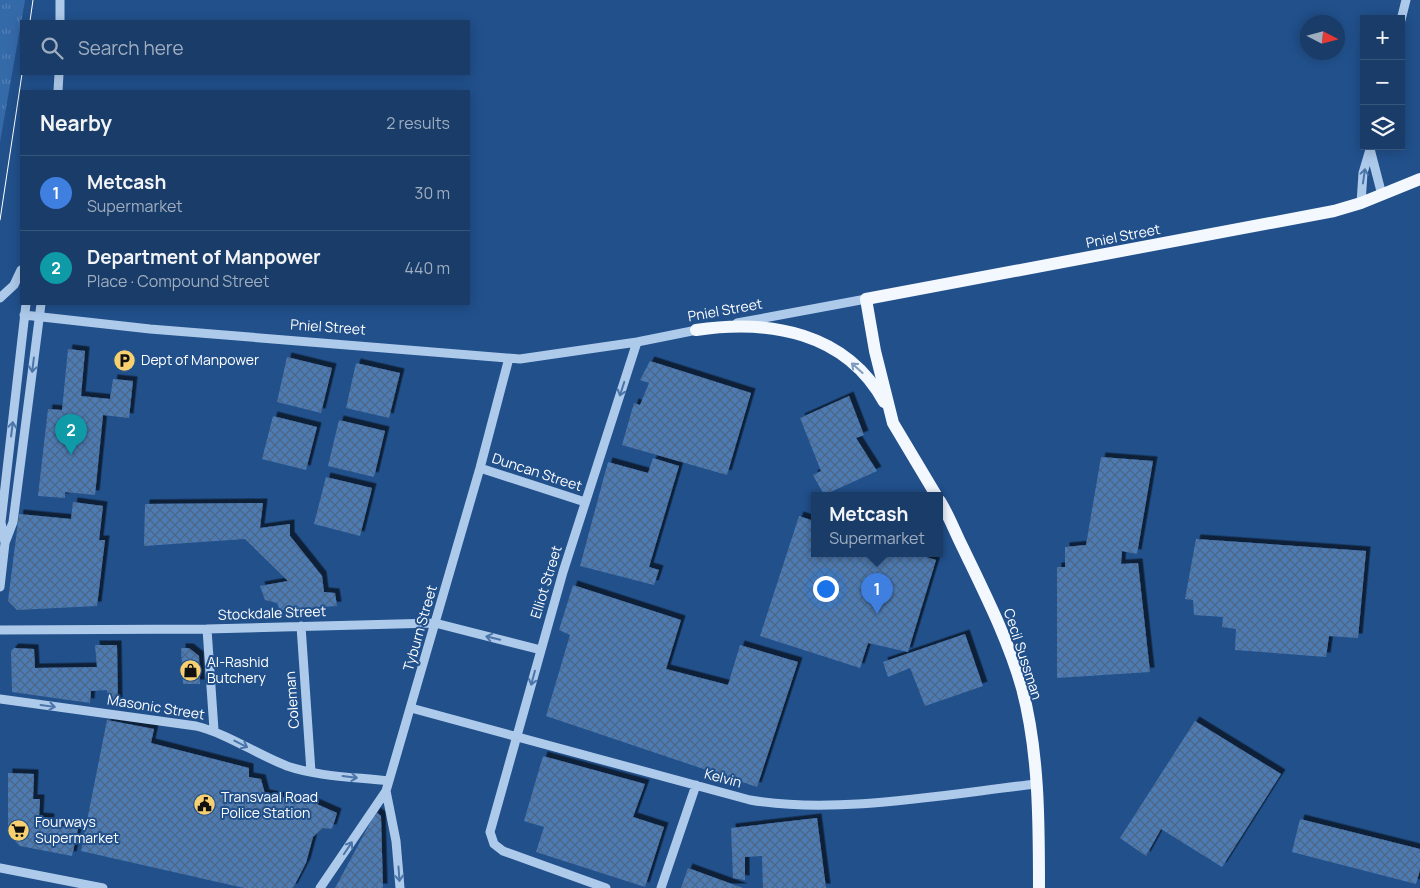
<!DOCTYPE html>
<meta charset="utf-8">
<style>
body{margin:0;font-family:Manrope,sans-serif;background:#22436e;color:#f1f3f6}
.controls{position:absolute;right:15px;top:15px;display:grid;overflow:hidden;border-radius:0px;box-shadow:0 2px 12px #0003}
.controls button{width:45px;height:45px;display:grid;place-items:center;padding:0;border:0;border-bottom:1px solid #37567c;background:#193c68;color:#f1f3f6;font:25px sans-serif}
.compass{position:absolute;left:1300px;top:15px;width:45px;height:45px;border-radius:50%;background:#193c68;box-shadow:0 2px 12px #0003;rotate:96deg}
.you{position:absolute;left:825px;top:588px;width:18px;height:18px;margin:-12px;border:4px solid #fff;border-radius:50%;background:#1a73e8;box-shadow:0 0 0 8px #1a73e833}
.badge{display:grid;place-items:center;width:32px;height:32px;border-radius:50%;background:#f8d070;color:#fff;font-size:16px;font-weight:700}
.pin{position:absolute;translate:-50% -41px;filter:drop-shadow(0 1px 2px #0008)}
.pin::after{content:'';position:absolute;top:26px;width:18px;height:15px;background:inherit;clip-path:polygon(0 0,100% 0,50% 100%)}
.popup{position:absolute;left:811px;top:492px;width:132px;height:65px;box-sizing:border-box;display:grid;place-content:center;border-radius:0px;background:#193c68;filter:drop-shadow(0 1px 4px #0005);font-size:16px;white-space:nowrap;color:#9fadc0}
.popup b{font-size:19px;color:#f1f3f6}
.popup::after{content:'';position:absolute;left:50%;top:100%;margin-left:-10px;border:10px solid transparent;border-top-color:#193c68}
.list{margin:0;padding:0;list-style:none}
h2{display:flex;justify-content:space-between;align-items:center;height:65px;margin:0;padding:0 20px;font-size:21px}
h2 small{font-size:16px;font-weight:400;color:#9fadc0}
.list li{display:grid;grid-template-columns:32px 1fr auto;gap:15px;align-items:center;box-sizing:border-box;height:75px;padding:0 20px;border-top:1px solid #37567c}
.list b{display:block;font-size:19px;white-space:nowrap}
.list p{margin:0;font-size:16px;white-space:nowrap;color:#9fadc0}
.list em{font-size:16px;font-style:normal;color:#9fadc0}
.icon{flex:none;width:28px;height:28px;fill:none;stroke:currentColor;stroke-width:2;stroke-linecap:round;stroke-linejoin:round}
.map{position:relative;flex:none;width:1420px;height:888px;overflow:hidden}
.search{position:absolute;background:#193c68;box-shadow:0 2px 12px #0003;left:20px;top:20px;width:450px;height:55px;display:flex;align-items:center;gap:12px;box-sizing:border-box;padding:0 18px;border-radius:0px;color:#9fadc0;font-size:19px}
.panel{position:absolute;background:#193c68;box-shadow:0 2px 12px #0003;left:20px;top:90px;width:450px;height:215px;border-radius:0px}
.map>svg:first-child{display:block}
</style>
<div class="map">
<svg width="1420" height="888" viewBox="0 0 1420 888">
<defs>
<pattern id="grass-tufts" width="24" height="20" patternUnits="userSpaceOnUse" patternTransform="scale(1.25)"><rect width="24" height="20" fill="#356aa9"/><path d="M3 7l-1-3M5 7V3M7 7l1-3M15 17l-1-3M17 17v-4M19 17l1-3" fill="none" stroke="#5380b6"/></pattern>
<pattern id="building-cross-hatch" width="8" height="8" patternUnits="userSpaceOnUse" patternTransform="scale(1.25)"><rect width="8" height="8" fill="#4e7cb5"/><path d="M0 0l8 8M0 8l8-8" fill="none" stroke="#4d6686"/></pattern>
<filter id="shadow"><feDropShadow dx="4.5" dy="-4.5" stdDeviation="0" flood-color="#0009"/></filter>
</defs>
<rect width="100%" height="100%" fill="#21508b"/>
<path fill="url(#grass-tufts)" d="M0 0H25L0 142Z"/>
<path fill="url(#building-cross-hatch)" filter="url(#shadow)" d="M68 349 85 351 81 396 110 399 113 379 133 381 129 418 103 415 95 495 65 492V498L38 496 48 409 62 410Z
M287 357 332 368 321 413 277 402Z
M650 361 751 393 727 475 622 445 634 403 640 405 649 383 640 380Z
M356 363 400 373 389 418 346 408Z
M849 396 864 435 856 438 877 471 824 495 813 475 821 471 800 418Z
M273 416 317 427 306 470 262 459Z
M339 420 385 431 374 477 328 466Z
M1101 457 1153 461 1137 554 1122 551 1121 564 1138 563 1150 672 1057 678V567H1065V547L1086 545Z
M653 458 679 466 649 567 659 570 654 585 580 566 608 462 648 473Z
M326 477 372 488 360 536 314 524Z
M73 502 103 506 99 540H105L97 606 17 610 8 601 19 514 71 519Z
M263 503 260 528 290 524V536L322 576 324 592 335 593 337 606 280 610 277 603 265 600 260 586 288 581 245 539 144 546 145 504Z
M799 516 814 521V553H913L936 560 908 652 868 643 860 668 760 636Z
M1196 539 1366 551 1358 638 1329 636 1326 657 1235 650 1236 629 1222 627 1223 617 1194 615 1193 600 1185 599Z
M573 585 681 620 666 669 728 685 740 645 798 662 757 787 546 716 570 635 559 630Z
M965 634 983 686 925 706 910 668 888 677 883 662Z
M95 645H117L118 704 108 703 107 690 91 691 90 703 12 692 11 651 14 648 34 649 35 668 97 667Z
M181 648H189L199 656 200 684H183Z
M107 720 154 729 151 743 249 768V777L261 779 265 794 312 802 337 813 332 829 323 828 313 837 306 863 293 888H244L81 851Z
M1195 721 1281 774 1222 867 1161 829 1146 856 1120 838Z
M543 756 645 784 633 817 664 827 645 887 536 852 544 827 524 821Z
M8 773 34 774 33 799H40L39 817 50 818 49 824 78 829 72 856 20 846 8 834Z
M376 812 381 816 383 888H335Z
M817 818 826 888H763L762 856 745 857V880L733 878 731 828Z
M1300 819 1420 849V870L1416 884 1292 852Z
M688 868 743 888H681Z"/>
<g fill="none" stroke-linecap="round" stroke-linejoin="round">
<path stroke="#aecaeb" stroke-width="9" d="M60 0V21
M1401 20 1406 0
M58 91 59 74
M1370 149 1382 195
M1361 203 1363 173 1371 146
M0 298 14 285 21 270
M24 315 150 329 520 359 637 342 702 329
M737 323 866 299
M480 468 585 502
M5 543 1 522 26 304
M0 587 5 543 13 522 41 304
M301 626 311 772
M207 629 214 730
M0 630 207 629 435 623 541 650
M0 699 196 726C228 734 256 754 287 766 319 777 356 777 389 781
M411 708 750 800C837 815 947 794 1036 784
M386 791 396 841 400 888
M0 868 103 888
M320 888 386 791 480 468 509 358
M606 888 503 851 494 844 490 832 563 572 637 342
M661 888 696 785"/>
<path stroke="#f3f8fe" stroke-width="12" d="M696 330C769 319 846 332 884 402
M936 495 893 423 875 351 866 299 1334 211 1361 203 1420 179
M940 501C949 516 955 532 963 548 985 594 1008 639 1022 688 1039 752 1039 822 1039 888"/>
<path stroke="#fff" stroke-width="1" d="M30 21 33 0
M0 220 22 74"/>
</g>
<defs><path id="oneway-shaft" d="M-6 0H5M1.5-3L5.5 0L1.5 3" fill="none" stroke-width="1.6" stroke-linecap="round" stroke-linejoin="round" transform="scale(1.25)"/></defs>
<g stroke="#4b75a8">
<use href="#oneway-shaft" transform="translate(1364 176) rotate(-82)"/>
<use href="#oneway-shaft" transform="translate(33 365) rotate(97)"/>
<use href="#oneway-shaft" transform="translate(622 389) rotate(108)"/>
<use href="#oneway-shaft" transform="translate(12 429) rotate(-83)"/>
<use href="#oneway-shaft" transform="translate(493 638) rotate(-166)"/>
<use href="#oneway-shaft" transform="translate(533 678) rotate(105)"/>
<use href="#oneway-shaft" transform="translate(48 706) rotate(8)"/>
<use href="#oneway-shaft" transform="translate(241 744) rotate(27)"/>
<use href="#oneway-shaft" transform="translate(350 777) rotate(7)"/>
<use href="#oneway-shaft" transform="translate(348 848) rotate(-56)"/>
<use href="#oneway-shaft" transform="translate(399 874) rotate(86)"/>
</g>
<use stroke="#7f9cbf" href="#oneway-shaft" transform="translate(857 368) rotate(-138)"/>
<defs>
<symbol id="parking-disc" viewBox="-11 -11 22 22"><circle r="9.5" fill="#f8d070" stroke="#21508b"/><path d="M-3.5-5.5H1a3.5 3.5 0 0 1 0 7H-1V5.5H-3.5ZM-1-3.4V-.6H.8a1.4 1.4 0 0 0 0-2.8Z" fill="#111"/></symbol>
<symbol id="shop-disc" viewBox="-11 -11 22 22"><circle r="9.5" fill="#f8d070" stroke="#21508b"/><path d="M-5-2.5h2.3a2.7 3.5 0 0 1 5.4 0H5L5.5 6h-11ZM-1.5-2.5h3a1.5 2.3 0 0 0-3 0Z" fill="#111"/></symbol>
<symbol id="civic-disc" viewBox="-11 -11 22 22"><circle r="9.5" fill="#f8d070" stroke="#21508b"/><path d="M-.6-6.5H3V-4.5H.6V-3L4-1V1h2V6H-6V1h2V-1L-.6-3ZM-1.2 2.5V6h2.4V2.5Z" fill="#111"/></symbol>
<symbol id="supermarket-disc" viewBox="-11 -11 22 22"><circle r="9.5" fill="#f8d070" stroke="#21508b"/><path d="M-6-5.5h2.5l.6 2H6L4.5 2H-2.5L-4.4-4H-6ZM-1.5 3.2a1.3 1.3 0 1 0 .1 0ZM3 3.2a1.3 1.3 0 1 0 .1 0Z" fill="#111"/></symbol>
</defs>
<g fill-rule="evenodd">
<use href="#parking-disc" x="112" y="348" width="25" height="25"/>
<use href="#shop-disc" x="178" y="658" width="25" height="25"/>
<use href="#civic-disc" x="192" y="792" width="25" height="25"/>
<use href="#supermarket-disc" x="6" y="818" width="25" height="25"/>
</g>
<g text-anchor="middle" stroke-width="4" stroke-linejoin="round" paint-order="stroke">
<g font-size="14" fill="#fff" stroke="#21508b">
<text transform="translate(1123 236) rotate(-11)" y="5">Pniel Street</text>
<text transform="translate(725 310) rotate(-10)" y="5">Pniel Street</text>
<text transform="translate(328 327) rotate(4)" y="5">Pniel Street</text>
<text transform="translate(537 472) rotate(18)" y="5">Duncan Street</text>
<text transform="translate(546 582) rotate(-73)" y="5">Elliot Street</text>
<text transform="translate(272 613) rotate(-2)" y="5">Stockdale Street</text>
<text transform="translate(420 628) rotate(-74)" y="5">Tyburn Street</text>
<text transform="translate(1023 654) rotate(72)" y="5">Cecil Sussman</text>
<text transform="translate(292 700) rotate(-94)" y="5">Coleman</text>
<text transform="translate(156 707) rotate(9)" y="5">Masonic Street</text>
<text transform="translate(723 778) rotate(15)" y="5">Kelvin</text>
</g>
<g font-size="14" fill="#fff" stroke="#21508b" text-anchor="start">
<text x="141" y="365">Dept of Manpower</text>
<text x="207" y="667">Al-Rashid<tspan x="207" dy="16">Butchery</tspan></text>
<text x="221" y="802">Transvaal Road<tspan x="221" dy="16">Police Station</tspan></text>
<text x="35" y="827">Fourways<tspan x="35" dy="16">Supermarket</tspan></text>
</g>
</g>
</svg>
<div class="controls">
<button>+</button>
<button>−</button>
<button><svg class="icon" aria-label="layers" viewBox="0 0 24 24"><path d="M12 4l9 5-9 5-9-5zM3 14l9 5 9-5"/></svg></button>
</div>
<svg class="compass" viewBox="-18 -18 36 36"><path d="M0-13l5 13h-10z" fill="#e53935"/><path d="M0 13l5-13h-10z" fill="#9fadc0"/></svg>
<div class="you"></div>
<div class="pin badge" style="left:877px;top:614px;background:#3f7fe0">1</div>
<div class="popup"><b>Metcash</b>Supermarket</div>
<div class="pin badge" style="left:71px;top:455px;background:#0f9aa8">2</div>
<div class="search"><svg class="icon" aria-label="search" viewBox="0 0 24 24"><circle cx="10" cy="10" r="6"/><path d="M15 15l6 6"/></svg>Search here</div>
<section class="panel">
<h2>Nearby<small>2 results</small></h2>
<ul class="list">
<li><span class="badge" style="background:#3f7fe0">1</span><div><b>Metcash</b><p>Supermarket</p></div><em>30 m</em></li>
<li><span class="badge" style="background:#0f9aa8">2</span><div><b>Department of Manpower</b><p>Place · Compound Street</p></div><em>440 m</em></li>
</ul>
</section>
</div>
